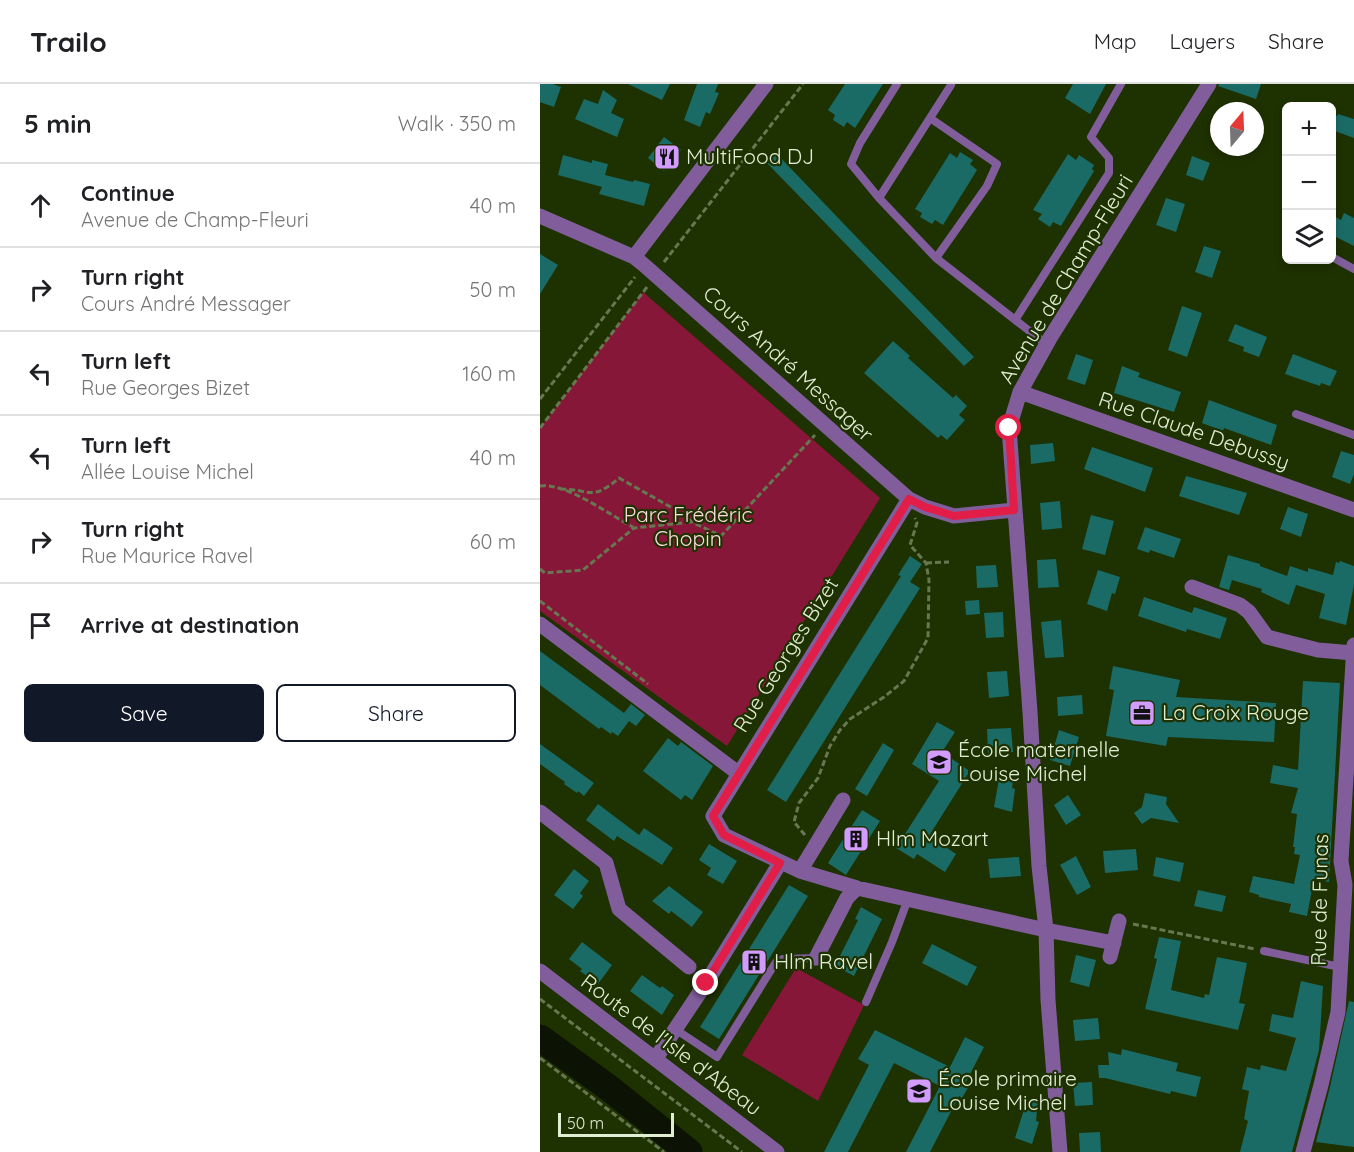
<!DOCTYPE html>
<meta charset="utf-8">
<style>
body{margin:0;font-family:Quicksand,sans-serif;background:#f6f6f6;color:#202124}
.controls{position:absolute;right:18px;top:18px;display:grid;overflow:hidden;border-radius:9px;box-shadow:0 3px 9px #0003}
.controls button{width:54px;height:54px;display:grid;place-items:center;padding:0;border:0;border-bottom:2px solid #e0e0e0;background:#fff;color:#202124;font:30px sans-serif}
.compass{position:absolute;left:670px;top:18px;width:54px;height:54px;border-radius:50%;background:#fff;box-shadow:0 3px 9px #0003;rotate:19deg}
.scale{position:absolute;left:18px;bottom:15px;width:116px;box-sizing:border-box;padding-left:6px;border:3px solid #e0eed4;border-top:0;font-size:16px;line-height:21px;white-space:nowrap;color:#e0eed4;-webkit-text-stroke:4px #1e3101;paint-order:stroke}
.stop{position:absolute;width:18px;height:18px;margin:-14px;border:4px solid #e11d48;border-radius:50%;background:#fff}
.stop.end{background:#e11d48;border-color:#fff;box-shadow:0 2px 6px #0008}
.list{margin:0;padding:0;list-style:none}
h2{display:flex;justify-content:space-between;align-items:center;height:78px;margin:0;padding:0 24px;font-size:26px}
h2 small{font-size:20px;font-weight:400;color:#757577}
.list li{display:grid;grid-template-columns:39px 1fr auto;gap:18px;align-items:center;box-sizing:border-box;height:84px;padding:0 24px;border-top:2px solid #e0e0e0}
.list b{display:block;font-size:22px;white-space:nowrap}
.list p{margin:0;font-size:20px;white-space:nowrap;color:#757577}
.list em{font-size:20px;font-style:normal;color:#757577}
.actions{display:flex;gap:12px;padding:18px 24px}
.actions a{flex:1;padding:14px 0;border:2px solid #111827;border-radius:9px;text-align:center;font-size:21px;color:#111827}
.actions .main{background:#111827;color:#fff}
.icon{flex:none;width:33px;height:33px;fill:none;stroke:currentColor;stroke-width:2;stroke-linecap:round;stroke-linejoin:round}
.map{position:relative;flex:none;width:814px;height:1068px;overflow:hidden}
header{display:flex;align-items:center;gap:36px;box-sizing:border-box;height:84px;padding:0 30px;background:#fff;border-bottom:2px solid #e0e0e0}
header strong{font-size:28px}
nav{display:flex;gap:33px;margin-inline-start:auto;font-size:21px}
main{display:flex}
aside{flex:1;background:#fff}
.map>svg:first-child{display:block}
</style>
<header>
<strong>Trailo</strong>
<nav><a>Map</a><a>Layers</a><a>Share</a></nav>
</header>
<main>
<aside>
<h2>5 min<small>Walk · 350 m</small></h2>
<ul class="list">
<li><svg class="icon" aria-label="ahead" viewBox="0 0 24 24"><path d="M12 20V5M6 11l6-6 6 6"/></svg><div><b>Continue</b><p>Avenue de Champ-Fleuri</p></div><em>40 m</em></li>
<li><svg class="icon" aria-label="right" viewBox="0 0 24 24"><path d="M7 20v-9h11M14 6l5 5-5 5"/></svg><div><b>Turn right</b><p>Cours André Messager</p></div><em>50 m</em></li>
<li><svg class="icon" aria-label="left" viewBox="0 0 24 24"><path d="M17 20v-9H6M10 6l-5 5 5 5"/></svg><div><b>Turn left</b><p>Rue Georges Bizet</p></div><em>160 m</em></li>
<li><svg class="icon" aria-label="left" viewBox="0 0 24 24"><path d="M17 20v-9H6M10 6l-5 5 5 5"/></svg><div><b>Turn left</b><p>Allée Louise Michel</p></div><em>40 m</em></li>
<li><svg class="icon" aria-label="right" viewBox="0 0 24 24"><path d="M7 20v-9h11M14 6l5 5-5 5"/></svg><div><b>Turn right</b><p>Rue Maurice Ravel</p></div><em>60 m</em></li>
<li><svg class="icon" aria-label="arrive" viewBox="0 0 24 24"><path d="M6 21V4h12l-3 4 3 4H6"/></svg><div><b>Arrive at destination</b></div></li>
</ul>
<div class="actions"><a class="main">Save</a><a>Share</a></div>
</aside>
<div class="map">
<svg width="814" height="1068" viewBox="0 0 814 1068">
<rect width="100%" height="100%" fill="#1e3101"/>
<path fill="#871739" d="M103 208 340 414 187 662 0 527V344Z
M256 884 324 921 278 1017 202 971Z"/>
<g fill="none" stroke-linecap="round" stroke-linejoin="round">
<path stroke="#0c1304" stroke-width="27" d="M0 954 69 1004 149 1068"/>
</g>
<path fill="#1a6b66" d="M0 0H13L21 3 14 23 0 18Z
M88 0H130L122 16Z
M157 0H178L175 8 179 9 170 30 166 28 160 43 144 36Z
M305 0H343L315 44 307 38 304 43 293 36 295 31 288 26Z
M533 0H566L550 30 525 14Z
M679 0H721L716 15 678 2Z
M63 6 77 16 71 29 84 35 77 53 35 35 44 15 58 20Z
M792 30 797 32 798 30 814 35V54L792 46Z
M124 53 141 66 124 87 108 74Z
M420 68 433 76 430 80 437 86 403 141 395 136 392 140 380 133 382 129 375 125 410 69 417 74Z
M236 69 325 162 434 273 424 282 226 78Z
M528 70 536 76 539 71 554 81 552 85 554 87 521 142 513 138 510 143 498 135 502 130 493 126Z
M23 71 52 79V76L68 80 65 91 93 98 94 96 110 100 104 122 59 110 62 103 18 91Z
M652 72 670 79 663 97 646 91Z
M626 114 645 120 636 148 616 141Z
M804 129 814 134V162L792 151V131L801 136Z
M664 162 681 167 672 194 655 188Z
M0 170 18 181 0 210Z
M642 222 662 229 647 273 628 266Z
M695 240 727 253 719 273 703 267 704 263 688 257Z
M353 257 370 272 368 274 413 314 416 311 427 322 419 331 425 336 407 356 401 351 398 354 324 289Z
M536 270 553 276 545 301 527 295Z
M753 270 797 287 790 302 781 299 780 302 745 290Z
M582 282 600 289 598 293 641 308 634 328 574 309Z
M669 316 737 341 731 361 684 344 683 347 662 339Z
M513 359 515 377 491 380 490 361Z
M552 363 613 384 605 408 544 385Z
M801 367 814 371V390L810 400 792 393Z
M646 392 707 409 699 431 639 412Z
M520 417 522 444 502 446 500 419Z
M748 423 768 430 761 453 740 445Z
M551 431 574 437 565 471 542 465Z
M605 443 641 455 634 474 610 466 609 469 597 465Z
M688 471 720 480V482L747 492 750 482 768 488V484L793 491 796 478 799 479 800 477 814 482V501L806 541 779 534 785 510 756 501 749 521 721 508 722 505 692 496 689 506 679 503Z
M370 472 382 480 370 498 380 504 246 718 227 706 361 492 358 491Z
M516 475 519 503 498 504 497 476Z
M456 481 458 503 437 504 436 482Z
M558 486 580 493 575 510 572 509 567 527 547 520Z
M604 513 652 529 654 523 687 534 680 555 647 545 646 548 598 532Z
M439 516 440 530 426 531 425 517Z
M463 528 464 553 446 554 444 529Z
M521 536 524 573 505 574 501 538Z
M0 567 84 629 91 620 105 631 96 642 89 637 78 652 72 648 71 650 61 643 59 645 0 601Z
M573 582 640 596 636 613 736 619 734 658 628 653 626 662 566 652 574 606 569 605Z
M467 587 469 612 449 614 447 588Z
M763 597 800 599 789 798 774 795 767 832 749 828 751 820 719 813V811L709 808 713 792 754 800 760 771 754 770 755 763H753L757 730 751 729 758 704 730 699 733 681 758 686Z
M542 611 543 630 518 632 517 613Z
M397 638 415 648 402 668 428 686V690L389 752 416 770 405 788 377 770 374 775 356 764 399 697 372 680Z
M471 644 473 668 448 669 447 645Z
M519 646 539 653 530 682 510 676Z
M128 654 138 662 141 658 173 682 152 716 145 711 141 716 103 687Z
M343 659 354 666 327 712 315 705Z
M0 660 54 699 44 712 38 707 37 709 24 700 25 698 0 680Z
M459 695 473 698 472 704 475 705 472 728 454 723Z
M605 709 627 713 626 720 639 739 611 734 602 740 594 729 602 723Z
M528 711 541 731 526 741 514 721Z
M58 720 99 751 104 744 133 764 122 781 77 752 74 757 46 736Z
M322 726 340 737 306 791 288 779Z
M169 760 197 777 183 800 167 791 171 784 159 776Z
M596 765 598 786 565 789 563 767Z
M536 772 551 803 537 811 520 781Z
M479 773 481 792 450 794 448 775Z
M616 773 644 779 640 798 613 792Z
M34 785 49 797 40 809 43 812 33 825 14 811Z
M249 801 268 812 179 955 160 943Z
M129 802 163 828 152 843 131 827 129 830 112 817Z
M658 806 686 812 682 828 654 822Z
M321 823 342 835 314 892 295 882 318 836 315 835Z
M619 853 641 857 631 906 664 914 665 910 669 911 677 873 707 879 699 919 705 920 698 946 605 925 617 875 614 874Z
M42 858 72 881 58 900 40 887 42 885 29 875Z
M392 860 437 883 427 902 382 879Z
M536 871 556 876 549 903 530 898Z
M102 891 120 904 122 902 134 911 122 931 90 907Z
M761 897 783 902 779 966 752 1068H700L708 1037 704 1035 709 1007 702 1005 707 983 720 986 721 981 746 987 756 954 729 947 732 930 753 934Z
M809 917 814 918V1063L776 1058 790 1003Z
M558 934 560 955 535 957 533 936Z
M335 946 410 983 425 953 444 963 425 1000 429 1002 422 1014 419 1012 390 1068H366L400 1002 354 979 308 1068H284L329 981 318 975Z
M582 965 638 979 636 987 661 993 656 1013 631 1007 630 1010 565 994H559L558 981H569L568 968 581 971Z
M552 998 553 1021 535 1022 533 999Z
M487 1016H498L496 1037 499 1038 492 1060 475 1054Z
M560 1048 561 1068H540L539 1049Z"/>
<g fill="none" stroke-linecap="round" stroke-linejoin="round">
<path stroke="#677851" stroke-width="3" stroke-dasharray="6 3" stroke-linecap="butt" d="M124 178 263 0
M0 315 95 193
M0 344 107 203
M0 402C25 398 70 431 93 443
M20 405C51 405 51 418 79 394L145 431 152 438 181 452 275 351
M386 479 409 478
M0 485 5 489 43 486 94 444 152 438
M0 517 108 600
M265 751 254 738 259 719 278 694 290 662 300 646 310 635 344 613 364 597 388 554 389 496 386 479 370 461 377 439 375 434
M593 840 715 865
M0 915 202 1068
M0 974 124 1068"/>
<path stroke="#815e9b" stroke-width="8" d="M357 0 320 59 311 80 339 114 396 174
M390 34 457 80 447 102 396 174 506 260
M339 114 411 1
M792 173 814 185
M475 236 569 89V74L551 53 581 0
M756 330 814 351
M724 867 800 883
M326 918 352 858 368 815
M135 945 177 973 236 878 243 875 276 874"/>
<path stroke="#815e9b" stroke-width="15" d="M0 132 94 173 104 181 369 415 385 423 414 432 474 426
M94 173 226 0
M480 308 814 426
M369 415 173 732 184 751 260 787 317 804 506 846 574 859
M652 503 700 521 709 528 727 553 778 566 813 569
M0 540 198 689
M0 728 66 779 79 825 149 883
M260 787 303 716
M570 873 579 837
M276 874 307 814 317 804
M116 974 166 899 240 779
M520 1068 508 916 506 846 499 782 490 628 469 344 480 308 510 254 669 0
M763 1068 781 1001 798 928 805 801 801 777 814 561"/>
<path stroke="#815e9b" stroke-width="15" d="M0 887 237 1068"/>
</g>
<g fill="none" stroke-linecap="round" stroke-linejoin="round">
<path stroke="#e11d48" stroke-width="8" d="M166 899 240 779 184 751 173 732 369 415 385 423 414 432 474 426 469 344"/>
</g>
<defs>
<symbol id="restaurant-square" viewBox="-11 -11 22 22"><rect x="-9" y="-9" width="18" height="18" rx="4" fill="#d29cfd" stroke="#1e3101"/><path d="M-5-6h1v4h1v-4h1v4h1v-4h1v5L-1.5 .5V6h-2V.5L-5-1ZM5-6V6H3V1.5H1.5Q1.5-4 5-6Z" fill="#111"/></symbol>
<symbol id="office-square" viewBox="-11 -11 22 22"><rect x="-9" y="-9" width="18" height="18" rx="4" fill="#d29cfd" stroke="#1e3101"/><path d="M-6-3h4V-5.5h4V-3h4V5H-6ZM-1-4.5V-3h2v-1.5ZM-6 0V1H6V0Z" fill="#111"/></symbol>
<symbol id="school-square" viewBox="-11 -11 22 22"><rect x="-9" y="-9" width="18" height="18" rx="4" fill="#d29cfd" stroke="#1e3101"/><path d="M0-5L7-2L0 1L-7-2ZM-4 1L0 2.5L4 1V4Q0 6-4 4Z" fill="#111"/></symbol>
<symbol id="building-square" viewBox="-11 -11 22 22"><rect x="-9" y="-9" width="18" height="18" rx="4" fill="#d29cfd" stroke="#1e3101"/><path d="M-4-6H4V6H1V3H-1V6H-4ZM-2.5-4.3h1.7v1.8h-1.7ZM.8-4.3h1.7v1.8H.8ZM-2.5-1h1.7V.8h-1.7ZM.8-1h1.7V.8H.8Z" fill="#111"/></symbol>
</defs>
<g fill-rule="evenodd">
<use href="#restaurant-square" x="112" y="58" width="30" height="30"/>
<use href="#office-square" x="587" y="614" width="30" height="30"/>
<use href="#school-square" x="384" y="663" width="30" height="30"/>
<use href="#building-square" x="301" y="740" width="30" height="30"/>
<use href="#building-square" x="199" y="863" width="30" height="30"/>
<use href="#school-square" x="364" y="992" width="30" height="30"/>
</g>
<g text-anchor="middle" stroke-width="4.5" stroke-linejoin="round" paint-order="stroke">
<g font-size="21" fill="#e0eed4" stroke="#1e3101" text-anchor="start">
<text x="146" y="80">MultiFood DJ</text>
<text x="622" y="636">La Croix Rouge</text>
<text x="418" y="673">École maternelle<tspan x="418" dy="24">Louise Michel</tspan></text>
<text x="336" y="762">Hlm Mozart</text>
<text x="234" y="885">Hlm Ravel</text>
<text x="398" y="1002">École primaire<tspan x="398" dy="24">Louise Michel</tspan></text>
</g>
<g font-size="21" fill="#e0eed4" stroke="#1e3101">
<text transform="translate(526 195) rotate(-59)" y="7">Avenue de Champ-Fleuri</text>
<text transform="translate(248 280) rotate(42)" y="7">Cours André Messager</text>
<text transform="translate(654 347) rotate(19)" y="7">Rue Claude Debussy</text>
<text transform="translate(246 571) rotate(-58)" y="7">Rue Georges Bizet</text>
<text transform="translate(780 816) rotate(-89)" y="7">Rue de Funas</text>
<text transform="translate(131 961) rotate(37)" y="7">Route de l'Isle d'Abeau</text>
</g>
<g font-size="21" fill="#fcdade" stroke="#1e3101">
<text x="148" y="438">Parc Frédéric<tspan x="148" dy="24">Chopin</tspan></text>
</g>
</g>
</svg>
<div class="controls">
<button>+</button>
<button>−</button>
<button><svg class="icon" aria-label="layers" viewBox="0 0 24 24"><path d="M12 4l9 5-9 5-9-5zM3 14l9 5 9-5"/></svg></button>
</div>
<svg class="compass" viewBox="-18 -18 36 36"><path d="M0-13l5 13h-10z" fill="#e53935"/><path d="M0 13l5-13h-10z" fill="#757577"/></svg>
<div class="scale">50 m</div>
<div class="stop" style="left:469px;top:344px"></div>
<div class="stop end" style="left:166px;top:899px"></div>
</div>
</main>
